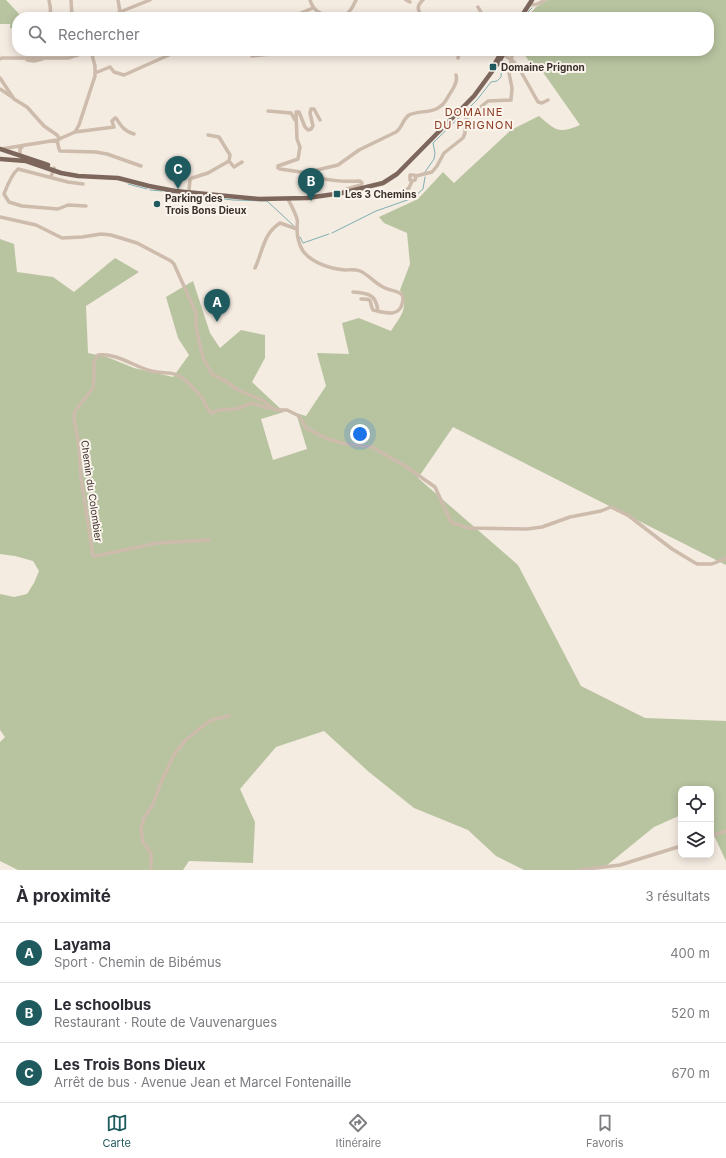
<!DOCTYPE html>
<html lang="fr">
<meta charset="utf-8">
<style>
body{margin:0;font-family:Inter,sans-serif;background:#f7f7f7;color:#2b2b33}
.controls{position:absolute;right:12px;bottom:12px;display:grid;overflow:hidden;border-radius:8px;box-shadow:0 2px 10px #0003}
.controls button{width:36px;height:36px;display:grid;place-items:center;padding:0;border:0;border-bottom:1px solid #e1e1e2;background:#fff;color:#2b2b33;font:20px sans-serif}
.you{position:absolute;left:360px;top:434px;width:14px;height:14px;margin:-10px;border:3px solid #fff;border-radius:50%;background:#1a73e8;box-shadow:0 0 0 6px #1a73e833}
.badge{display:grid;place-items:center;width:26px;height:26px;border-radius:50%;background:#1f5a5e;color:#fff;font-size:13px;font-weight:700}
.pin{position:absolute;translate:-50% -33px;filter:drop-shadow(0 1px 2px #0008)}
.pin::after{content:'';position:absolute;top:21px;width:14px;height:12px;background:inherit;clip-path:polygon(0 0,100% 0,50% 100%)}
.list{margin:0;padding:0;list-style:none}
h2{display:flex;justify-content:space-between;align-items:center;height:52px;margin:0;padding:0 16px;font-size:17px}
h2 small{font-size:13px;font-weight:400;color:#7c7c81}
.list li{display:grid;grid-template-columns:26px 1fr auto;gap:12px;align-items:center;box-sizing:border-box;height:60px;padding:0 16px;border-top:1px solid #e1e1e2}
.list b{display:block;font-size:15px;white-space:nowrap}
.list p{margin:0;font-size:13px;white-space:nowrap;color:#7c7c81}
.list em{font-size:13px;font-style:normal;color:#7c7c81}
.icon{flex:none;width:22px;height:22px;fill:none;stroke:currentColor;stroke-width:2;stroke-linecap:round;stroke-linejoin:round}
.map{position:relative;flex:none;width:726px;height:870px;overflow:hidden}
.search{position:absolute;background:#fff;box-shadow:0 2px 10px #0003;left:12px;right:12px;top:12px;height:44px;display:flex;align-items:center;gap:10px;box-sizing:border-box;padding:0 14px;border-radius:16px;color:#7c7c81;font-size:15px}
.sheet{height:232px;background:#fff}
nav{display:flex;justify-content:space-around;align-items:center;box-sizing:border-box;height:56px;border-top:1px solid #e1e1e2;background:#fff;font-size:11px;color:#7c7c81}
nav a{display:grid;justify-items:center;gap:2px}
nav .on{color:#1f5a5e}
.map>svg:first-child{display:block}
</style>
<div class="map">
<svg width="726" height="870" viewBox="0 0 726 870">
<rect width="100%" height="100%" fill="#f4ebe1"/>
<path fill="#b8c4a0" d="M0 0H6L22 17H17V39H16V34H14L15 29 10 28V24H0Z
M548 0H726V565L453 427 418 478 518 565 581 686 645 718 726 721V861L711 829V789H681V815L654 827 606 866 592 870H524L496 856 468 830 414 808 369 772 324 731 276 747 240 789 255 822 253 863 189 861 183 870H18L0 861V742L5 737 0 730V594L14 597 27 594 34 583 39 571 33 561 15 556 0 554V239L14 244 17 272 53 277 74 292 115 258 139 272 86 306 88 353 107 357 134 368 173 377 189 355 178 338 166 297 193 281 210 333 220 348 241 330 265 335V358L252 382 284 412 261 419 273 460 307 449 296 413 306 416 326 386 317 353 349 354 342 323 359 318 391 331C401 315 409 309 400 290L410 264 407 233 384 223 379 217 418 199 443 172 454 183 511 130 539 116C556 131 559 134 580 125L540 68 533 67 522 51H709V17H527L536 7Z"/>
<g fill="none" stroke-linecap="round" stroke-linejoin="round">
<path stroke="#7fb0b2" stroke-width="1" d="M526 17 527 13 532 8
M425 172 434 159 435 153 433 143 477 100 491 82 497 81 501 77 502 63
M128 184 147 189
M150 190 162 191
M165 191 173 193
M184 194 233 200 267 201 294 226
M332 233 376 211 413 198 423 189 425 177
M300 237 303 243 329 234"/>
<path stroke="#cdbbac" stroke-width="3.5" d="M71 0 72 17
M118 0 120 12
M310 0C314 12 320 13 331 17
M406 0 410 2
M423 0C416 6 417 11 424 17
M529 4C535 6 540 3 545 0
M478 7 482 14 481 17
M46 17C53 13 50 7 49 0
M111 17 120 12 150 0
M291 17 313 8
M341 17C349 15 353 7 356 0
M254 51 250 53 252 56 280 53 283 51
M503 54 514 62 520 70 538 102 542 103 548 100
M458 58 459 51
M0 59 2 58H68L78 55 84 51
M27 60 34 61 42 59
M95 73 110 67 114 72 124 75 178 51
M0 78 14 99 27 107 44 126 57 135 60 139
M0 89 12 97
M268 111 291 113 295 120
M75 132 114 127 112 121 115 118H116C121 126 124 131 134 134
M57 140 59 149 60 151 96 152 107 154 141 166
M1 149 57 140 75 132 79 125 95 76V66L91 51
M20 155V149L24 145
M229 161 234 167 242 162
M308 173 280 169 278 168V166L298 159 300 147 297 139 296 112H299L305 127 308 130 311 129 313 126 310 113 311 109H314L320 120
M416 176 415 180 412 181 410 180V175H414L416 176 432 172 437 166 444 153 463 138 465 133V121L467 118 488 101 511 100 512 88 509 73 512 56 508 51
M51 177 54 168
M83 184 68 182 18 169C11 175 7 186 4 194L9 202 22 206 58 209 68 205 86 206
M189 190 190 180 192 178 208 173 229 161 230 155 219 137 208 135
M343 192 347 189 361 185 362 183 360 181C345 182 322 181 308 173L309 172 338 165 359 150 396 132C403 127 402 120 409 115 419 110 433 114 442 105 446 102 448 96 451 92 454 87 458 81 456 75
M403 192 409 188 412 181
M288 199C291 205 295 212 297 219 298 222 297 225 297 228 297 235 299 245 303 251 312 263 331 269 345 270 350 270 355 269 360 271 368 274 375 284 385 288 390 291 398 290 402 295 404 298 403 301 402 304 399 318 383 312 373 310 368 301 375 299 361 299
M0 217 36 225 62 238 82 237 101 234 111 235 137 243 171 261 174 264 196 313V327L203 358 212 374 227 382 236 389 264 401 271 407 276 410H287L299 416 306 428 328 439 345 444 372 447 405 466 435 487 451 522 468 528 527 529 542 527 570 517 601 511 611 507 629 516 672 549 697 564H712L726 558
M255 268C263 251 263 234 280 223L297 229
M353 292C368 293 376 294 378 311
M209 540 157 543 96 556H93L81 478 79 447 74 419 75 411 93 388 94 379V362L98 355C117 353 133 366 151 371 165 375 172 369 185 380 191 385 197 392 202 398 206 404 206 409 212 413L219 410 236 409 252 403 268 408 271 407
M711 836 726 831
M151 870V853L143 842 141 828 144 818 153 804 162 780 175 753 186 740 205 724 212 720 229 716
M580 870 620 865 681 846"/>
<path stroke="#7d675c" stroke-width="4.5" d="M521 17 532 0
M494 65 502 51
M0 149 48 165
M0 159 26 161 61 173 78 176 118 178 149 186 175 191 259 199 307 198 342 193 383 183 397 174 474 96 499 62 505 51"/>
</g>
<g fill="#1f5a5e" stroke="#fbf5ee" stroke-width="1.5">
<rect x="489" y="63" width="8" height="8" rx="2"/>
<rect x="333" y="190" width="8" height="8" rx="2"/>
<circle cx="157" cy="204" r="4"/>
</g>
<g text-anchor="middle" stroke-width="4" stroke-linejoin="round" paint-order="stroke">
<g font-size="10" font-weight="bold" fill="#3b302b" stroke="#fbf5ee" text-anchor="start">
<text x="501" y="71">Domaine Prignon</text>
<text x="345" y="198">Les 3 Chemins</text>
<text x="165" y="202">Parking des<tspan x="165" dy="12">Trois Bons Dieux</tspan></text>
</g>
<g font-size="10" fill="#3b302b" stroke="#fbf5ee">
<text transform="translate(92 491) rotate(82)" y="4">Chemin du Colombier</text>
</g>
<g font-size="11" letter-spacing="1" fill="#8c3b22" stroke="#fbf5ee">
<text x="474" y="116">DOMAINE<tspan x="474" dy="13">DU PRIGNON</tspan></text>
</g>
</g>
</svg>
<div class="controls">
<button><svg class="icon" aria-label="locate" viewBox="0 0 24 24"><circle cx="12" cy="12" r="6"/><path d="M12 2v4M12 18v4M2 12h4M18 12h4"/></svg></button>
<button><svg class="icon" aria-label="layers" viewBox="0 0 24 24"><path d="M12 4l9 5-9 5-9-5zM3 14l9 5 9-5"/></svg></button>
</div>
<div class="you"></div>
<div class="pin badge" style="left:217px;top:322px">A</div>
<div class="pin badge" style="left:311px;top:201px">B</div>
<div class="pin badge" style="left:178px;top:189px">C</div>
<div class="search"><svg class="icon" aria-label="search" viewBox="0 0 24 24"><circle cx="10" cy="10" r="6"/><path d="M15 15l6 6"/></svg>Rechercher</div>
</div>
<section class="sheet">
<h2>À proximité<small>3 résultats</small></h2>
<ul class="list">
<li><span class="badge">A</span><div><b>Layama</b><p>Sport · Chemin de Bibémus</p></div><em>400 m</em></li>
<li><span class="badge">B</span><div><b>Le schoolbus</b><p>Restaurant · Route de Vauvenargues</p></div><em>520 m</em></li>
<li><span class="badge">C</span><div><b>Les Trois Bons Dieux</b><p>Arrêt de bus · Avenue Jean et Marcel Fontenaille</p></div><em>670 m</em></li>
</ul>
</section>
<nav>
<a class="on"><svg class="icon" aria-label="map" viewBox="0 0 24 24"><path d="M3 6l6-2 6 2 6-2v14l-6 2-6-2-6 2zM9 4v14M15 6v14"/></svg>Carte</a>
<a><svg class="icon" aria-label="directions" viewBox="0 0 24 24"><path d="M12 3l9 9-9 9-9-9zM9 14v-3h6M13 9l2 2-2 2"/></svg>Itinéraire</a>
<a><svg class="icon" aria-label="saved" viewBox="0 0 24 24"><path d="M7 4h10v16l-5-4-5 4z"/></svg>Favoris</a>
</nav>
